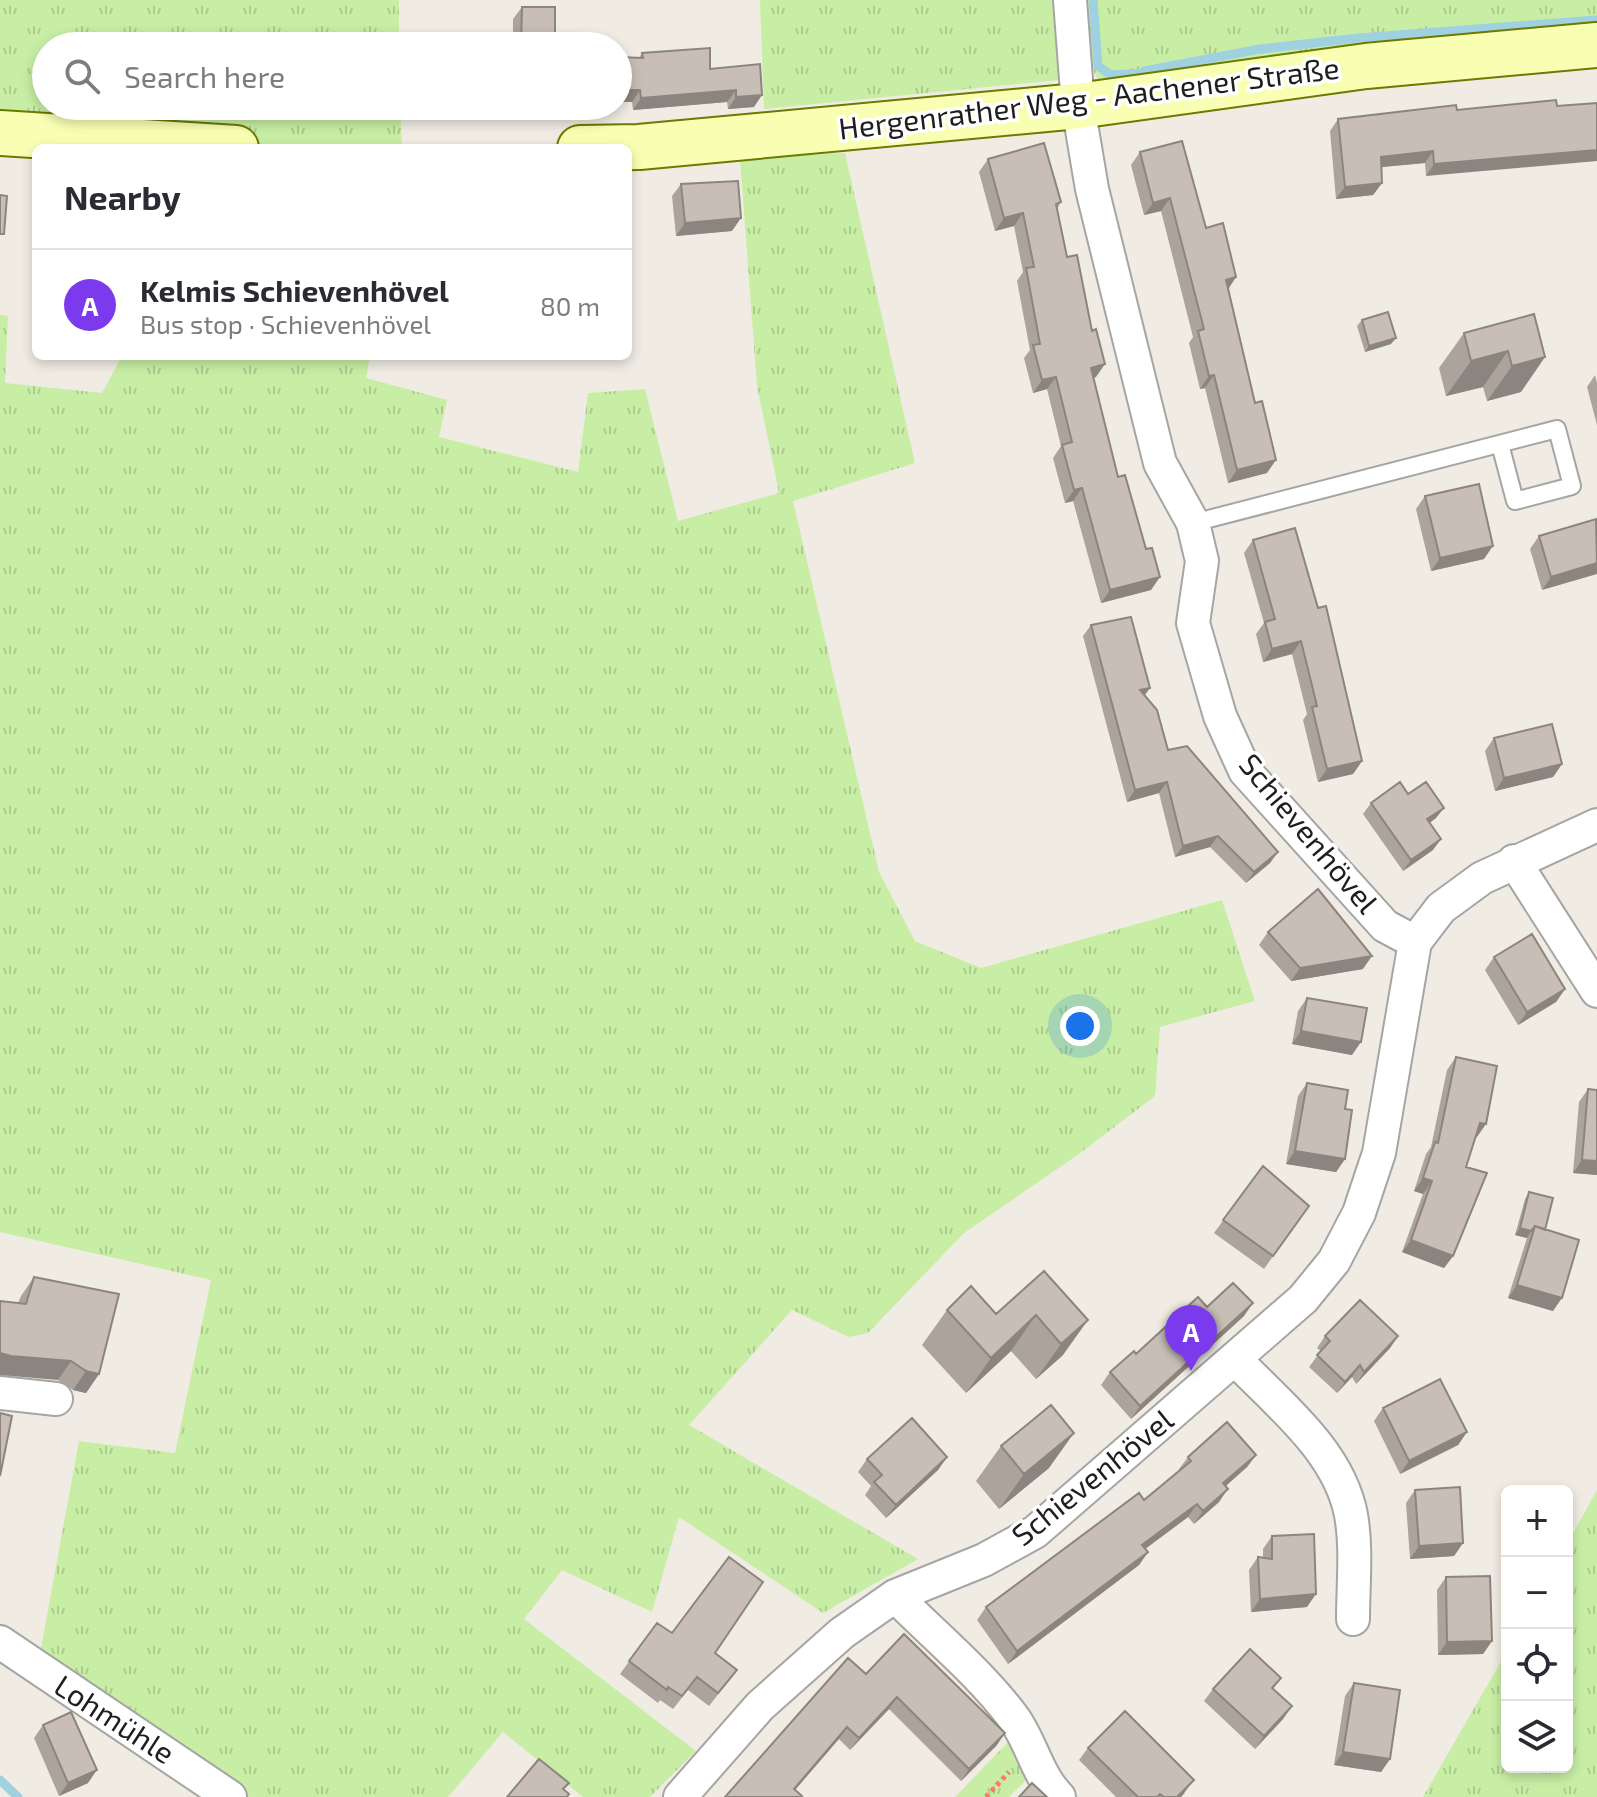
<!DOCTYPE html>
<meta charset="utf-8">
<style>
body{margin:0;font-family:"Exo 2",sans-serif;background:#f7f7f7;color:#2b2b33}
.controls{position:absolute;right:24px;bottom:24px;display:grid;overflow:hidden;border-radius:12px;box-shadow:0 4px 12px #0003}
.controls button{width:72px;height:72px;display:grid;place-items:center;padding:0;border:0;border-bottom:2px solid #e1e1e2;background:#fff;color:#2b2b33;font:40px sans-serif}
.you{position:absolute;left:1080px;top:1026px;width:28px;height:28px;margin:-20px;border:6px solid #fff;border-radius:50%;background:#1a73e8;box-shadow:0 0 0 12px #1a73e833}
.badge{display:grid;place-items:center;width:52px;height:52px;border-radius:50%;background:#7c3aed;color:#fff;font-size:26px;font-weight:700}
.pin{position:absolute;translate:-50% -66px;filter:drop-shadow(0 2px 4px #0008)}
.pin::after{content:'';position:absolute;top:42px;width:28px;height:24px;background:inherit;clip-path:polygon(0 0,100% 0,50% 100%)}
.list{margin:0;padding:0;list-style:none}
h2{display:flex;justify-content:space-between;align-items:center;height:104px;margin:0;padding:0 32px;font-size:34px}
h2 small{font-size:26px;font-weight:400;color:#7c7c81}
.list li{display:grid;grid-template-columns:52px 1fr auto;gap:24px;align-items:center;box-sizing:border-box;height:112px;padding:0 32px;border-top:2px solid #e1e1e2}
.list b{display:block;font-size:30px;white-space:nowrap}
.list p{margin:0;font-size:26px;white-space:nowrap;color:#7c7c81}
.list em{font-size:26px;font-style:normal;color:#7c7c81}
.icon{flex:none;width:44px;height:44px;fill:none;stroke:currentColor;stroke-width:2;stroke-linecap:round;stroke-linejoin:round}
.map{position:relative;flex:none;width:1597px;height:1797px;overflow:hidden}
.search{position:absolute;background:#fff;box-shadow:0 4px 12px #0003;left:32px;top:32px;width:600px;height:88px;display:flex;align-items:center;gap:20px;box-sizing:border-box;padding:0 28px;border-radius:44px;color:#7c7c81;font-size:30px}
.panel{position:absolute;background:#fff;box-shadow:0 4px 12px #0003;left:32px;top:144px;width:600px;height:216px;border-radius:12px}
.map>svg:first-child{display:block}
</style>
<div class="map">
<svg width="1597" height="1797" viewBox="0 0 1597 1797">
<defs>
<pattern id="grass-tufts" width="24" height="20" patternUnits="userSpaceOnUse" patternTransform="scale(2)"><rect width="24" height="20" fill="#c8eea5"/><path d="M3 7l-1-3M5 7V3M7 7l1-3M15 17l-1-3M17 17v-4M19 17l1-3" fill="none" stroke="#abcc8e"/></pattern>
</defs>
<rect width="100%" height="100%" fill="#f0ece3"/>
<path fill="url(#grass-tufts)" d="M0 0H399V46H46V106H400L402 148H36L0 155Z
M760 0H1597V34L1102 87 1090 65 1060 80 764 109Z
M845 153 915 463 793 501 879 872 915 941 981 968 1222 900 1255 1001 1160 1027 1155 1096 1079 1154 964 1233 868 1333 849 1337 792 1310 689 1425 918 1559 823 1613 679 1517 652 1612 562 1570 524 1619 696 1751 650 1797H583L503 1732 448 1797H249L39 1659 79 1441 175 1453 211 1280 0 1232V315L8 316 5 383 102 393 122 356H370L366 378 447 400 439 437 578 472 588 393 645 389 678 521 779 493 757 386 740 159Z
M1597 1490V1797H1423L1507 1651V1767H1567V1544Z
M1013 1737 1029 1777 1009 1797H955Z"/>
<g fill="none" stroke-linecap="round" stroke-linejoin="round">
<path stroke="#a0d1e1" stroke-width="9" d="M1093 0 1098 66 1111 75 1145 73
M1144 71 1260 49 1358 38 1596 20
M0 1780 18 1797"/>
<defs>
<path id="lane" d="M1193 523 1557 429 1572 486 1515 501 1500 444"/>
<path id="street" d="M1070 0 1078 106 1092 189 1160 463 1193 523 1202 561 1193 623 1220 716 1245 771 1385 926 1415 942
M1514 861 1597 991
M1236 1360C1279 1405 1339 1451 1351 1515 1357 1548 1353 1586 1353 1619
M0 1393 56 1399
M895 1596C934 1635 980 1673 1013 1717 1031 1741 1037 1775 1059 1797
M0 1642 230 1797
M680 1797 760 1706 842 1633 895 1596 984 1560 1035 1532 1303 1299 1334 1261 1359 1213 1379 1153 1415 942 1441 908 1482 878 1597 825"/>
<path id="secondary" d="M0 133 236 148
M580 148 639 147 1078 106 1366 66 1597 45"/>
</defs>
<use href="#lane" stroke="#a5a5a5" stroke-width="20"/>
<use href="#street" stroke="#a5a5a5" stroke-width="36"/>
<use href="#secondary" stroke="#6b7a00" stroke-width="48"/>
<path stroke="#ff7765" stroke-width="5" stroke-dasharray="4 4" stroke-linecap="butt" d="M986 1797 1009 1772"/>
<use href="#lane" stroke="#fff" stroke-width="16"/>
<use href="#street" stroke="#fff" stroke-width="32"/>
<use href="#secondary" stroke="#f9ffb2" stroke-width="44"/>
</g>
<path fill="#aca39d" d="M522 7 555 35 565 46H513V19Z
M642 53 710 69 754 107 728 109 727 102 633 110 632 102H618V57L639 58Z
M1556 100 1426 176 1425 163 1381 167 1382 183 1373 195 1336 199 1330 131 1338 119 1457 110Z
M1140 152 1206 228 1236 277 1228 290 1267 473 1228 483 1205 388 1200 389 1189 343 1193 337 1161 211 1144 215 1131 165Z
M988 159 1061 202 1057 209 1067 257 1096 377 1094 378 1118 477 1151 590 1101 603 1073 501 1065 503 1053 458 1061 446 1047 389 1033 393 1024 358 1030 350 1017 281 1023 272 1014 226 995 231 979 172Z
M681 184 732 231 676 236 672 196Z
M1534 314 1521 392 1487 401 1483 387 1446 396 1439 368 1464 333Z
M1362 320 1391 344 1365 352 1357 326Z
M1595 375 1597 383V425L1587 387Z
M1425 496 1484 559 1431 571 1416 509Z
M1597 520 1542 590 1530 549 1539 536Z
M1253 540 1362 761 1353 774 1318 782 1303 720 1307 714 1292 654 1263 662 1256 634 1264 623 1244 553Z
M1091 625 1145 696 1168 750 1270 863 1246 883 1210 847 1175 857 1159 793 1127 802 1083 636Z
M1494 738 1562 764 1553 777 1495 791 1485 751Z
M1408 794 1436 818 1430 823 1433 850 1403 871 1363 814 1371 803Z
M1268 932 1363 969 1291 981 1259 945Z
M1494 957 1565 989 1556 1002 1518 1025 1485 970Z
M1307 998 1352 1055 1292 1044 1298 1011Z
M1456 1057 1477 1137 1476 1136 1466 1167 1453 1256 1444 1268 1402 1252 1423 1194 1414 1191 1426 1154 1431 1147 1447 1070Z
M1307 1083 1345 1109V1159L1336 1172 1286 1164 1298 1096Z
M1588 1089 1597 1090V1175L1573 1173 1579 1102Z
M1263 1166 1309 1206 1264 1269 1214 1233Z
M1529 1192 1545 1229 1553 1311 1508 1298 1527 1238 1515 1235 1525 1199Z
M1044 1271 1063 1355 1036 1379 1011 1351 966 1393 922 1345 947 1310 996 1314Z
M34 1277 99 1374 86 1393 73 1390 58 1380 18 1303 21 1296Z
M1207 1307 1244 1316 1131 1419 1101 1385 1110 1372Z
M1325 1336H1398L1390 1348 1356 1384 1352 1377 1337 1393 1309 1367 1321 1351 1317 1348Z
M1383 1408 1467 1432 1458 1445 1400 1474 1374 1421Z
M1001 1446 1049 1468 999 1509 976 1481Z
M1256 1455 1247 1467 1226 1486 1219 1502 1194 1524 1188 1517 1145 1549 1148 1552 1139 1565 1008 1664 977 1620 986 1607 1144 1500 1180 1471 1179 1469 1188 1457Z
M947 1457 938 1470 886 1518 865 1495 871 1486 858 1472 867 1459Z
M1415 1490 1463 1543 1454 1556 1410 1559 1406 1503Z
M1272 1536 1307 1607 1251 1612 1249 1570 1258 1557 1263 1558V1549Z
M1446 1577 1492 1641 1483 1654 1438 1655 1437 1590Z
M657 1623 672 1633 715 1653 737 1670 709 1706 688 1690 673 1709 660 1700 658 1703 620 1674Z
M866 1674 997 1745 961 1781 889 1709 850 1750 839 1739 725 1797Z
M1281 1678 1273 1689 1292 1706 1283 1719 1255 1749 1204 1701 1213 1689Z
M1354 1683 1390 1759 1381 1772 1334 1765 1345 1696Z
M43 1725 88 1783 59 1796 34 1738Z
M1088 1748 1185 1793 1181 1797H1116L1079 1760Z"/>
<path fill="#8c857f" d="M618 90H640L632 102H618Z
M736 90 727 102 633 110 641 98Z
M762 95 754 107 728 109 736 97Z
M1597 150V161L1426 176 1434 164Z
M1433 151 1425 163 1372 168 1381 157Z
M1382 183 1373 195 1336 199 1345 187Z
M1170 198 1161 211 1144 215 1153 203Z
M1023 213 1014 226 995 231 1004 218Z
M741 218 732 231 676 236 685 223Z
M1236 277 1227 290 1226 280Z
M1396 338 1391 344 1365 352 1369 346Z
M1508 351 1483 387 1446 396 1471 361Z
M1545 357 1521 392 1487 401 1512 366Z
M1105 364 1096 377 1083 380 1091 368Z
M1214 375 1205 388 1200 389 1209 376Z
M1056 377 1047 389 1033 393 1042 380Z
M1276 460 1267 473 1228 483 1237 470Z
M1082 488 1073 501 1065 503 1074 490Z
M1493 546 1484 559 1431 571 1440 558Z
M1597 563V574L1542 590 1551 577Z
M1160 577 1151 590 1101 603 1110 590Z
M1301 641 1292 654 1263 662 1272 649Z
M1150 688 1142 699 1140 690Z
M1362 761 1353 774 1318 782 1327 769Z
M1562 764 1553 777 1495 791 1504 778Z
M1167 782 1159 793 1127 802 1135 790Z
M1444 808 1436 818 1419 830 1427 819Z
M1218 836 1210 847 1175 857 1183 846Z
M1441 839 1433 850 1403 871 1411 860Z
M1278 852 1270 863 1246 883 1254 872Z
M1372 956 1363 969 1291 981 1300 968Z
M1565 989 1556 1002 1518 1025 1527 1012Z
M1301 1031 1361 1042 1352 1055 1292 1044Z
M1480 1123 1486 1124 1477 1137 1471 1135Z
M1295 1151 1345 1159 1336 1172 1286 1164Z
M1582 1160 1597 1161V1175L1573 1173Z
M1423 1178 1432 1181 1423 1194 1414 1191Z
M1520 1228 1531 1231 1527 1238 1515 1235Z
M1411 1240 1453 1256 1444 1268 1402 1252Z
M1517 1285 1562 1298 1553 1311 1508 1298Z
M1253 1303 1244 1316 1131 1419 1140 1406Z
M1036 1315 1011 1351 966 1393 991 1358Z
M1088 1320 1063 1355 1036 1379 1061 1344Z
M1398 1336 1390 1348 1356 1384 1364 1372Z
M0 1353 71 1361 58 1380 0 1375Z
M1360 1365 1352 1377 1337 1393 1345 1382Z
M86 1371 99 1374 86 1393 73 1390Z
M1467 1432 1458 1445 1400 1474 1409 1461Z
M1074 1433 1049 1468 999 1509 1024 1474Z
M1256 1455 1247 1467 1214 1496 1223 1483Z
M947 1457 938 1470 886 1518 896 1505Z
M1228 1489 1219 1502 1194 1524 1203 1511Z
M1197 1504 1188 1517 1133 1558 1142 1545Z
M1463 1543 1454 1556 1410 1559 1419 1546Z
M1148 1552 1139 1565 1008 1664 1017 1651Z
M1316 1594 1307 1607 1251 1612 1260 1599Z
M1492 1641 1483 1654 1438 1655 1447 1642Z
M897 1697 889 1709 850 1750 859 1738Z
M1292 1706 1283 1719 1255 1749 1264 1736Z
M847 1727 839 1739 789 1797 794 1789Z
M1005 1733 997 1745 961 1781 969 1769Z
M1343 1752 1390 1759 1381 1772 1334 1765Z
M97 1770 88 1783 59 1796 68 1783Z
M1194 1780 1181 1797H1177Z"/>
<path fill="#c8beb6" stroke="#8c857f" stroke-width="2" d="M522 7H555V35L565 34V46H521Z
M710 48V69L760 64 762 95 736 97V90L641 98 640 90H618V57L643 58 642 53Z
M1556 100 1557 106 1597 103V150L1434 164 1433 151 1381 157 1382 183 1345 187 1338 119 1456 105 1457 110Z
M1182 141 1206 228 1223 223 1236 277 1226 280 1255 403 1262 401 1276 460 1237 470 1214 375 1209 376 1198 331 1204 329 1170 198 1153 203 1140 152Z
M1044 143 1061 202 1056 204 1067 257 1077 255 1092 331 1096 329 1105 364 1091 368 1118 477 1125 475 1146 549 1152 548 1160 577 1110 590 1082 488 1074 490 1062 445 1072 442 1056 377 1042 380 1033 345 1040 344 1026 268 1034 267 1023 213 1004 218 988 159Z
M738 181 741 218 685 223 681 184Z
M0 195 7 196 4 234H0Z
M1388 312 1396 338 1369 346 1362 320Z
M1534 314 1545 357 1512 366 1508 351 1471 361 1464 333Z
M1479 484 1493 546 1440 558 1425 496Z
M1596 519 1597 563 1551 577 1539 536Z
M1295 528 1318 608 1326 606 1362 761 1327 769 1312 707 1317 706 1301 641 1272 649 1265 622 1275 619 1253 540Z
M1131 617 1150 688 1140 690 1157 710 1168 750 1187 746 1278 852 1254 872 1218 836 1183 846 1167 782 1135 790 1091 625Z
M1552 724 1562 764 1504 778 1494 738Z
M1400 782 1408 794 1426 782 1444 808 1427 819 1441 839 1411 860 1371 803Z
M1318 889 1372 956 1300 968 1268 932Z
M1532 934 1565 989 1527 1012 1494 957Z
M1307 998 1367 1008 1361 1042 1301 1031Z
M1456 1057 1497 1066 1486 1124 1480 1123 1466 1167 1487 1173 1453 1256 1411 1240 1432 1181 1423 1178 1435 1142 1438 1143Z
M1307 1083 1348 1090 1345 1109 1352 1110 1345 1159 1295 1151Z
M1588 1089 1597 1090V1161L1582 1160Z
M1263 1166 1309 1206 1273 1256 1223 1220Z
M1529 1192 1553 1198 1545 1230 1535 1226 1531 1231 1520 1228Z
M1535 1226 1579 1240 1562 1298 1517 1285Z
M1044 1271 1088 1320 1061 1344 1036 1315 991 1358 947 1310 971 1286 996 1314Z
M34 1277 119 1294 99 1374 86 1371 71 1361 11 1356 0 1353V1301L26 1304Z
M1233 1283 1253 1303 1140 1406 1110 1372 1134 1351 1136 1354 1198 1297 1207 1307Z
M1360 1300 1398 1336 1364 1372 1360 1365 1345 1382 1317 1355 1330 1341 1325 1336Z
M1440 1379 1467 1432 1409 1461 1383 1408Z
M1051 1405 1074 1433 1024 1474 1001 1446Z
M0 1413 12 1416 0 1476Z
M912 1418 947 1457 896 1505 874 1482 882 1475 867 1459Z
M1227 1422 1256 1455 1223 1483 1228 1489 1203 1511 1197 1504 1142 1545 1148 1552 1017 1651 986 1607 1139 1493 1144 1500 1191 1461 1188 1457Z
M1460 1487 1463 1543 1419 1546 1415 1490Z
M1314 1534 1316 1594 1260 1599 1258 1557 1272 1559V1536Z
M729 1557 763 1582 715 1653 737 1670 718 1693 697 1677 682 1696 668 1687 667 1690 629 1661 657 1623 672 1633Z
M1490 1576 1492 1641 1447 1642 1446 1577Z
M904 1634 1005 1733 969 1769 897 1697 859 1738 847 1727 794 1789 802 1796 801 1797H725L848 1658 866 1674Z
M1250 1649 1281 1678 1272 1688 1292 1706 1264 1736 1213 1689Z
M1354 1683 1400 1690 1390 1759 1343 1752Z
M1125 1711 1194 1780 1177 1797H1164L1160 1794 1157 1797H1138L1088 1748Z
M71 1712 97 1770 68 1783 43 1725Z
M539 1759 569 1783 563 1789 569 1794 567 1797H507Z
M1032 1783 1047 1797H1019Z"/>
<g text-anchor="middle" stroke-width="7" stroke-linejoin="round" paint-order="stroke">
<g font-size="30" fill="#1e1e1e" stroke="#fff">
<text transform="translate(1089 99) rotate(-7)" y="10">Hergenrather Weg - Aachener Straße</text>
<text transform="translate(1308 834) rotate(50)" y="10">Schievenhövel</text>
<text transform="translate(1093 1478) rotate(-39)" y="10">Schievenhövel</text>
<text transform="translate(114 1720) rotate(33)" y="10">Lohmühle</text>
</g>
</g>
</svg>
<div class="controls">
<button>+</button>
<button>−</button>
<button><svg class="icon" aria-label="locate" viewBox="0 0 24 24"><circle cx="12" cy="12" r="6"/><path d="M12 2v4M12 18v4M2 12h4M18 12h4"/></svg></button>
<button><svg class="icon" aria-label="layers" viewBox="0 0 24 24"><path d="M12 4l9 5-9 5-9-5zM3 14l9 5 9-5"/></svg></button>
</div>
<div class="you"></div>
<div class="pin badge" style="left:1191px;top:1371px">A</div>
<div class="search"><svg class="icon" aria-label="search" viewBox="0 0 24 24"><circle cx="10" cy="10" r="6"/><path d="M15 15l6 6"/></svg>Search here</div>
<section class="panel">
<h2>Nearby<small></small></h2>
<ul class="list">
<li><span class="badge">A</span><div><b>Kelmis Schievenhövel</b><p>Bus stop · Schievenhövel</p></div><em>80 m</em></li>
</ul>
</section>
</div>
